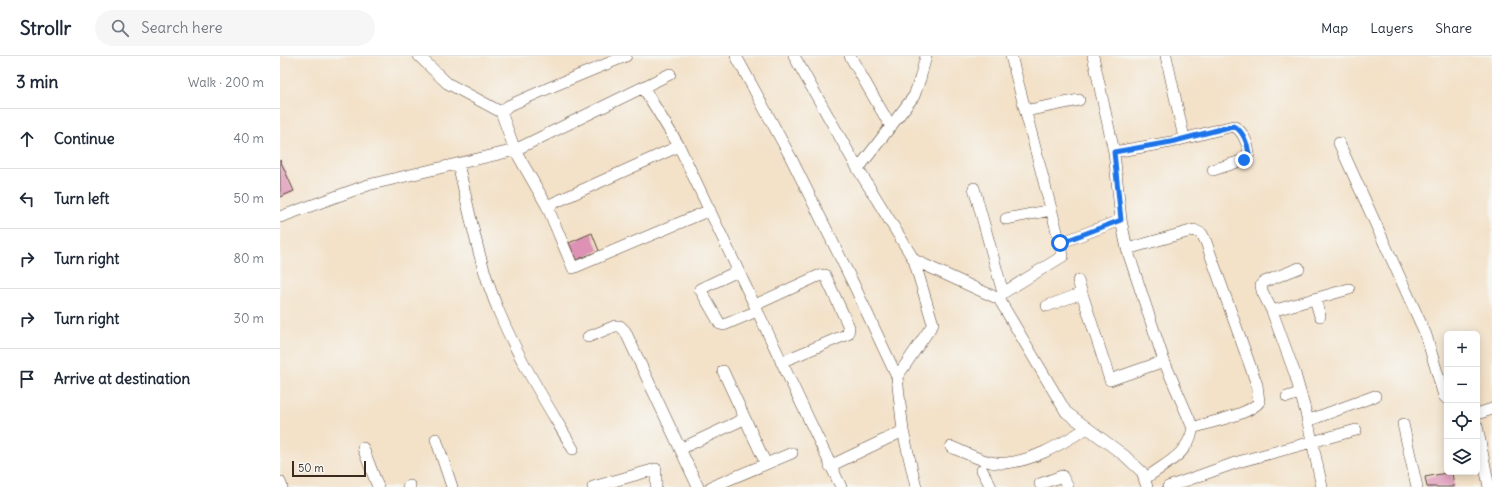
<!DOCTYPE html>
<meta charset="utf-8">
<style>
body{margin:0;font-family:Delius,sans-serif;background:#f6f6f7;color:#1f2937}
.controls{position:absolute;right:12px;bottom:12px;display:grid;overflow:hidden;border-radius:6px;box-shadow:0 2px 10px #0003}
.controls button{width:36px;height:36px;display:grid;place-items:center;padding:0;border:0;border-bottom:1px solid #e0e1e3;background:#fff;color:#1f2937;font:20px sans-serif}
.scale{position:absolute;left:12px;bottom:10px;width:74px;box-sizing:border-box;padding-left:4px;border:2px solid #3b2a1e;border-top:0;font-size:11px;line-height:14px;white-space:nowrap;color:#3b2a1e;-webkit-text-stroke:3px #f6f6f2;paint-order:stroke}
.stop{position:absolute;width:12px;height:12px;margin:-9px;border:3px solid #1a73e8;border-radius:50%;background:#fff}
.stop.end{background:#1a73e8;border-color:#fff;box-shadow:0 1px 4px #0008}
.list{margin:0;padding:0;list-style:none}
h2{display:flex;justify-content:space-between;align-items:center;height:52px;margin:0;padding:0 16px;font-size:17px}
h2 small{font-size:13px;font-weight:400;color:#747a83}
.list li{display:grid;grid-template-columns:26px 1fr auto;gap:12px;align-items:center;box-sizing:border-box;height:60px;padding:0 16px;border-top:1px solid #e0e1e3}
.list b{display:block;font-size:15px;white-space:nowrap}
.list em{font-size:13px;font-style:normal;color:#747a83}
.icon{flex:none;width:22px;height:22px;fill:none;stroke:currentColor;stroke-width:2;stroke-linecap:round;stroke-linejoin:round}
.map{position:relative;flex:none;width:1212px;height:431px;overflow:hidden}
header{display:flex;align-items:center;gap:24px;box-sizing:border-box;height:56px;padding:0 20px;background:#fff;border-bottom:1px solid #e0e1e3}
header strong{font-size:19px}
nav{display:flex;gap:22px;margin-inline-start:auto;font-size:14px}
.search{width:280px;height:36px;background:#f6f6f7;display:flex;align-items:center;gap:10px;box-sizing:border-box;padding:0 14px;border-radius:22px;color:#747a83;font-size:15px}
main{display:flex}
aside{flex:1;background:#fff}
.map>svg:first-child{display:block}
</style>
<header>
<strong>Strollr</strong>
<div class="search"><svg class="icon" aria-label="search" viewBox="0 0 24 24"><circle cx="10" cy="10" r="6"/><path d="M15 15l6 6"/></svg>Search here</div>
<nav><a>Map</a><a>Layers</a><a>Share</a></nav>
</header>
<main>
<aside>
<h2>3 min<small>Walk · 200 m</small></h2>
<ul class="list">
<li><svg class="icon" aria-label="ahead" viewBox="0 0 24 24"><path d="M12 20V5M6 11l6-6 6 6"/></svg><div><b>Continue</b></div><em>40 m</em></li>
<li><svg class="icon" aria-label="left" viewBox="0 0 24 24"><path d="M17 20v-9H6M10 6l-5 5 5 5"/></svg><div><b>Turn left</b></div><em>50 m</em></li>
<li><svg class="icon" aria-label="right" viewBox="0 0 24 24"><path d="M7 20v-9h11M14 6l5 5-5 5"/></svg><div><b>Turn right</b></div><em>80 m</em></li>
<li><svg class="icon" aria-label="right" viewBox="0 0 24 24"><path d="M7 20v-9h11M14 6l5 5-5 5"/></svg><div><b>Turn right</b></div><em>30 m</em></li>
<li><svg class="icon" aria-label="arrive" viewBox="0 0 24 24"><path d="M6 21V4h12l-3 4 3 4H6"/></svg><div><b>Arrive at destination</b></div></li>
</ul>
</aside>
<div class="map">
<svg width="1212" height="431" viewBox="0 0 1212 431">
<rect width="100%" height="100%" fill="#f6f6f2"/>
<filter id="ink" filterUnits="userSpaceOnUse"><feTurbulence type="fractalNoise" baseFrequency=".025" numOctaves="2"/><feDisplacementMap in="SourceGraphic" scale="8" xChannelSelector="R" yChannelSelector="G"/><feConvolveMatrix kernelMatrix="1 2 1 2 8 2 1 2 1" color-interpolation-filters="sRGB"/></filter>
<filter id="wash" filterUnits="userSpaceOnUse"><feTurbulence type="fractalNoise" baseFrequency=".012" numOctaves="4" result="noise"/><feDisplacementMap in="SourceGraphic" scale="16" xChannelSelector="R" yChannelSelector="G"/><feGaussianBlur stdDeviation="0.9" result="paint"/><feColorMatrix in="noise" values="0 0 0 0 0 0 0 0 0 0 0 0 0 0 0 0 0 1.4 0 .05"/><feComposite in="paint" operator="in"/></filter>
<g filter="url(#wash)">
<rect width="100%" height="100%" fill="#f3e1c8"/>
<g id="blocks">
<path fill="#dd91b4" d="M0 104 14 135 0 141Z
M312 177 319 195 296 204 289 187Z
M1172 416 1174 431H1147L1145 421Z"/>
</g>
</g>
<g filter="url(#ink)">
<use href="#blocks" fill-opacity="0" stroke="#574538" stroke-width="1"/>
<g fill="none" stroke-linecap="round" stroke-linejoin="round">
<defs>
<path id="minor" d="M139 0 167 27 221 56
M456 0 510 100 574 229 617 321 623 375 636 431
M514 0 578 113 634 204 719 243 786 356 845 400 862 416 867 431
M570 0 611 71
M731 0 780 187
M813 0 834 96 841 164 847 193 884 305 913 372C908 399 886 407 866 422
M886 0 904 82
M390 18 235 94 267 150 293 212 430 154
M363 31 399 90 561 431
M745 55 799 44
M1059 87 1146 279 1164 340 1167 343
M834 96 891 86 953 70C963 74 968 88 969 98L964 104 933 114
M178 108C190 157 199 209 219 256 239 304 267 348 293 393
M578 113 634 40 640 23 646 0
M694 132 723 237
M267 150 399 90
M0 161 88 129 235 94 221 56 228 50 271 31 346 0
M726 163 771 154
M847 193 914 174 922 178 926 186 977 329 979 346C969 359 929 366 913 372
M1019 212 984 226 981 229 982 235 992 255 1015 318 1026 357 1042 431
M458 215 420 233 440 268 444 269 477 255
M798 225 830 324 884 305
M719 243 723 237 783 200 780 187 841 164
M1035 243 1040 260
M475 249 538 220 545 219 569 271 568 278 501 306
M767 250 802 237
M992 255 1069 233
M308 281 335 270H340L345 275 418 431
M443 315 486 408
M617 321 653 268 634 204
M1007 341 1020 337
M1197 358 1212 353
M1027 365 1095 340
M1123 368 1137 431
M1197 370 1209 431
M156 383 172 431
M671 391C685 396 701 406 717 407 748 409 783 387 807 372
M83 392 98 431
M400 393 464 363
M550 410 623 375
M702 414 711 431
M0 426 2 431
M760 428 782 420 788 431
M128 431 130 430
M313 431 376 413V431
M431 431 512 397
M888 431 958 406 1076 374"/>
</defs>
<use href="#minor" stroke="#574538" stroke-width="12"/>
<use href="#minor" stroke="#fff" stroke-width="11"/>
</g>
</g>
<g fill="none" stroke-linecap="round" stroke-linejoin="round" filter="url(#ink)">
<path stroke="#1a73e8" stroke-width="5" d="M780 187 841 164 834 96 891 86 953 70C963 74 968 88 969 98L964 104"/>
</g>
</svg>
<div class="controls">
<button>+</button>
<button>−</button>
<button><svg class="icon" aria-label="locate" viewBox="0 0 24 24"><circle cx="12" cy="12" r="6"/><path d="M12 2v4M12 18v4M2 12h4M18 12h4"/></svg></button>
<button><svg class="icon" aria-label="layers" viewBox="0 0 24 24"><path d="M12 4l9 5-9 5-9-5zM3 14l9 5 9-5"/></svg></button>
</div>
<div class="scale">50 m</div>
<div class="stop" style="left:780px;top:187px"></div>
<div class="stop end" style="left:964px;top:104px"></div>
</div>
</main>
